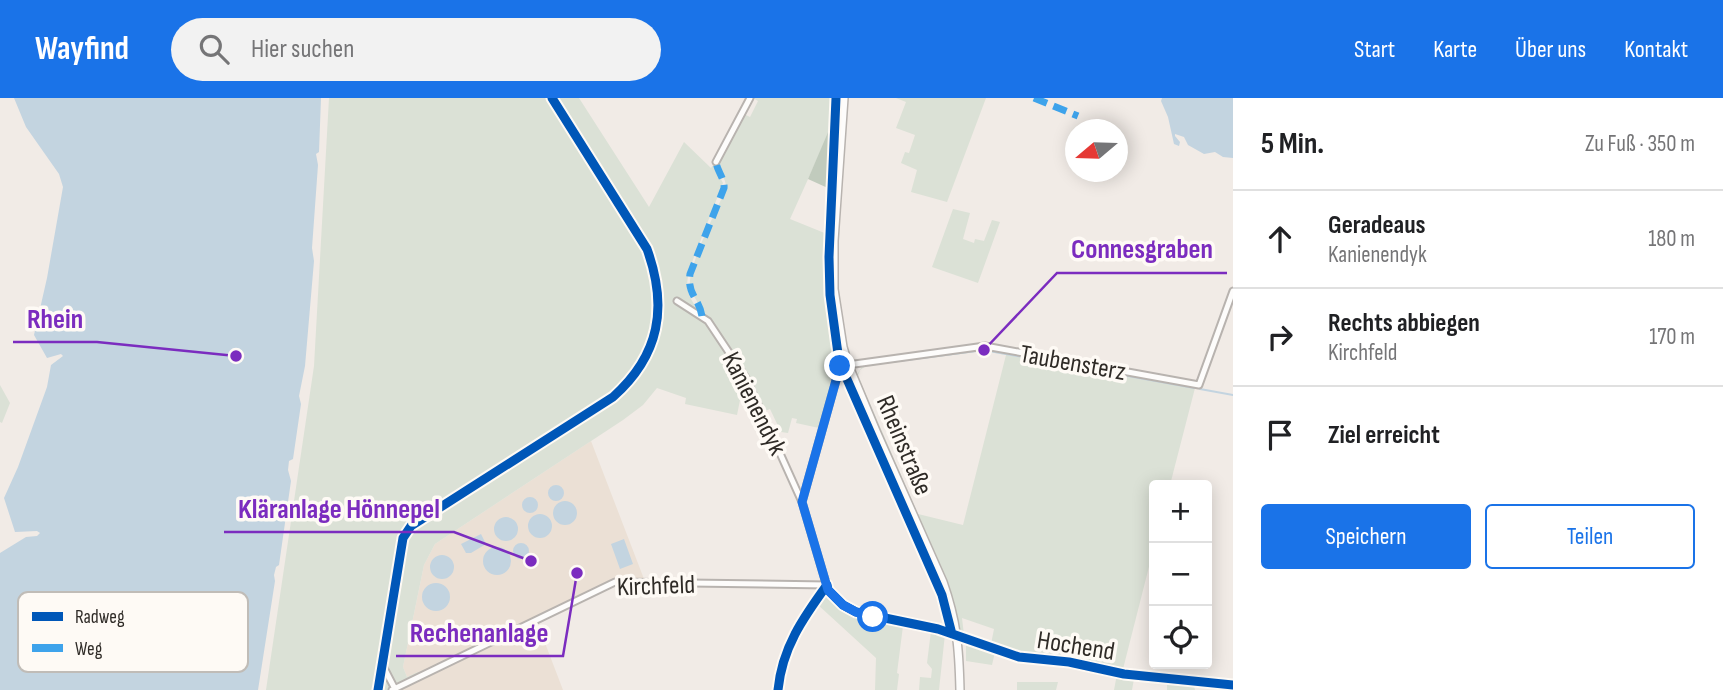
<!DOCTYPE html>
<html lang="de">
<meta charset="utf-8">
<style>
body{margin:0;font-family:"Sofia Sans Condensed",sans-serif;background:#f2f2f2;color:#202124}
.controls{position:absolute;right:21px;bottom:21px;display:grid;overflow:hidden;border-radius:7px;box-shadow:0 4px 18px #0003}
.controls button{width:63px;height:63px;display:grid;place-items:center;padding:0;border:0;border-bottom:2px solid #e0e0e0;background:#fff;color:#202124;font:35px sans-serif}
.compass{position:absolute;left:1065px;top:21px;width:63px;height:63px;border-radius:50%;background:#fff;box-shadow:0 4px 18px #0003;rotate:251deg}
.stop{position:absolute;width:21px;height:21px;margin:-16px;border:5px solid #1a73e8;border-radius:50%;background:#fff}
.stop.end{background:#1a73e8;border-color:#fff;box-shadow:0 2px 7px #0008}
.list{margin:0;padding:0;list-style:none}
h2{display:flex;justify-content:space-between;align-items:center;height:91px;margin:0;padding:0 28px;font-size:30px}
h2 small{font-size:23px;font-weight:400;color:#757577}
.list li{display:grid;grid-template-columns:46px 1fr auto;gap:21px;align-items:center;box-sizing:border-box;height:98px;padding:0 28px;border-top:2px solid #e0e0e0}
.list b{display:block;font-size:26px;white-space:nowrap}
.list p{margin:0;font-size:23px;white-space:nowrap;color:#757577}
.list em{font-size:23px;font-style:normal;color:#757577}
.actions{display:flex;gap:14px;padding:21px 28px}
.actions a{flex:1;padding:16px 0;border:2px solid #1a73e8;border-radius:7px;text-align:center;font-size:24px;color:#1a73e8}
.actions .main{background:#1a73e8;color:#fff}
.icon{flex:none;width:38px;height:38px;fill:none;stroke:currentColor;stroke-width:2;stroke-linecap:round;stroke-linejoin:round}
.map{position:relative;flex:none;width:1233px;height:592px;overflow:hidden}
header{display:flex;align-items:center;gap:42px;box-sizing:border-box;height:98px;padding:0 35px;background:#1a73e8;color:#fff}
header strong{font-size:33px}
nav{display:flex;gap:38px;margin-inline-start:auto;font-size:24px}
.search{width:490px;height:63px;background:#f2f2f2;display:flex;align-items:center;gap:18px;box-sizing:border-box;padding:0 24px;border-radius:38px;color:#757577;font-size:26px}
main{display:flex}
aside{flex:1;background:#fff}
.map>svg:first-child{display:block}
</style>
<header>
<strong>Wayfind</strong>
<div class="search"><svg class="icon" aria-label="search" viewBox="0 0 24 24"><circle cx="10" cy="10" r="6"/><path d="M15 15l6 6"/></svg>Hier suchen</div>
<nav><a>Start</a><a>Karte</a><a>Über uns</a><a>Kontakt</a></nav>
</header>
<main>
<div class="map">
<svg width="1233" height="592" viewBox="0 0 1233 592">
<rect width="100%" height="100%" fill="#f1ebe6"/>
<path fill="#ebe0d5" d="M591 343 644 481H615L420 577 407 579 403 569 424 467 435 446Z
M537 524 563 592H401L407 588Z"/>
<path fill="#dbe1d6" fill-rule="evenodd" d="M329 0H579L649 109 684 44 711 70 715 64V70L723 85 689 172C688 179 686 187 688 194 691 204 702 217 709 226 722 243 733 263 744 282L737 317 685 306 686 300 657 290 643 307 623 322 435 446 424 467 403 569 407 579 418 574 421 581 401 592H266L314 268Z
M753 0H842L833 109 829 110 832 28 790 121 827 136 828 116 832 119 831 138 827 137 828 202 836 263 819 330 796 325 797 321 792 320 788 335 781 334 770 311 765 313C753 290 741 268 727 246 719 234 691 200 690 187 688 168 717 111 726 91 727 80 718 74 718 64L744 16 750 19 758 3Z
M896 0H986L947 104 911 94 917 72 901 65 905 54 909 55 915 37 896 30 906 4Z
M953 111 970 115 963 141 974 145 975 141 984 143 992 122 1000 124 978 185 932 169Z
M984 251 1195 290 1170 387H1154V449L1123 571 1121 572 1019 556 991 546 994 531 962 520 964 537 961 534 949 492 871 316 856 278 863 267ZM984 253 1006 257 963 427 918 416 858 278 860 272 866 268Z
M841 269 845 270 940 482 950 508 953 531H949L934 485 839 272Z
M0 287 10 305 2 325 0 324Z
M826 493 840 511 873 523 903 528 897 575 899 576 897 592H875L876 560 817 506Z
M931 533 945 536 939 592H919L920 579 931 580 932 571 927 565Z
M966 543 995 554 992 567 966 563Z
M1117 576 1149 580 1150 583 1134 581 1132 592H1114Z
M1156 581 1193 584 1195 592H1167V585L1154 583Z
M1017 584H1058L1056 592H1017Z"/>
<path fill="#c1cbbd" d="M832 25 830 91 808 81Z"/>
<path fill="#c3d4e0" d="M14 0H321L319 54 316 56 318 67 312 150 314 163 305 268 299 298 301 306 293 361 289 363 288 372 291 383 279 467 276 469 274 477 275 483 258 592H0V455L26 439 37 438 40 435 37 433 15 434 4 400 18 369 47 289 51 267 63 258 61 256 47 260 34 237 47 180 63 89 59 76 26 29Z
M1162 0H1233V60L1223 59 1215 54 1204 56 1188 47 1184 39 1175 36V38L1180 44 1179 48 1174 46 1168 19 1161 3Z
M548 395a8 8 0 1 1 16 0a8 8 0 1 1-16 0Z
M522 407a8 8 0 1 1 16 0a8 8 0 1 1-16 0Z
M553 415a12 12 0 1 1 24 0a12 12 0 1 1-24 0Z
M528 428a12 12 0 1 1 24 0a12 12 0 1 1-24 0Z
M494 431a12 12 0 1 1 24 0a12 12 0 1 1-24 0Z
M481 436 486 446 471 455H466L461 446Z
M624 441 633 466 620 471 611 446Z
M513 453a8 8 0 1 1 16 0a8 8 0 1 1-16 0Z
M483 463a14 14 0 1 1 28 0a14 14 0 1 1-28 0Z
M430 469a12 12 0 1 1 24 0a12 12 0 1 1-24 0Z
M422 499a14 14 0 1 1 28 0a14 14 0 1 1-28 0Z"/>
<g fill="none" stroke-linecap="round" stroke-linejoin="round">
<path stroke="#c3d4e0" stroke-width="2" d="M867 267 984 252 1194 290
M1200 291 1233 297"/>
<defs>
<path id="minor" d="M716 64 750 0
M677 203 708 223 746 280 802 404 828 492 843 507 856 514 873 519 938 531 1019 559 1069 564 1124 576 1233 587
M802 404 840 268 985 248 1199 287 1233 193
M382 566 395 591
M392 592 615 484 827 487
M778 592C782 550 803 520 827 487"/>
<path id="major" d="M844 0 834 143V191L843 249 848 266 876 333 943 484C957 524 959 550 960 592"/>
</defs>
<use href="#minor" stroke="#b8b3af" stroke-width="9"/>
<use href="#major" stroke="#b8b3af" stroke-width="10"/>
<use href="#minor" stroke="#fdfcfb" stroke-width="5"/>
<use href="#major" stroke="#fdfcfb" stroke-width="7"/>
<path stroke="#3ea3eb" stroke-width="7" stroke-dasharray="14 7" stroke-linecap="butt" d="M1034 0 1078 18
M702 218C699 200 687 197 690 176L724 90C725 81 717 73 716 64"/>
<defs>
<path id="cycleway" d="M836 0 829 159 830 197 839 263 942 497 952 536
M378 592 403 440 411 428 613 299C660 257 668 209 647 151L552 0
M778 592C782 550 803 520 827 487L828 492 843 507 856 514 938 531 1019 559 1069 564 1124 576 1233 587"/>
</defs>
<use href="#cycleway" stroke="#fefaf5" stroke-width="13"/>
<use href="#cycleway" stroke="#0057b8" stroke-width="9"/>
</g>
<g fill="none" stroke-linecap="round" stroke-linejoin="round">
<path stroke="#1a73e8" stroke-width="9" d="M840 268 802 404 828 492 843 507 856 514 873 519"/>
</g>
<g text-anchor="middle" stroke-width="7" stroke-linejoin="round" paint-order="stroke">
<g font-size="26" fill="#2f2b27" stroke="#fefaf5">
<text transform="translate(1073 264) rotate(10)" y="9">Taubensterz</text>
<text transform="translate(755 305) rotate(63)" y="9">Kanienendyk</text>
<text transform="translate(905 347) rotate(67)" y="9">Rheinstraße</text>
<text transform="translate(656 487) rotate(-2)" y="9">Kirchfeld</text>
<text transform="translate(1076 547) rotate(9)" y="9">Hochend</text>
</g>
</g>
<rect x="18" y="494" width="230" height="80" rx="10" fill="#fefaf5" stroke="#c0bcb7" stroke-width="2"/>
<rect x="32" y="514" width="31" height="9" fill="#0057b8"/>
<rect x="32" y="546" width="31" height="8" fill="#3ea3eb"/>
<g font-size="19" fill="#2f2b27">
<text x="75" y="525">Radweg</text>
<text x="75" y="557">Weg</text>
</g>
<path fill="none" stroke="#7b2cbf" stroke-width="2.5" d="M984 252L1057 175H1227M236 258L97 244H13M531 463L454 434H224M577 475L563 558H396"/>
<g fill="#7b2cbf" stroke="#fefaf5" stroke-width="2.5">
<circle cx="984" cy="252" r="7"/>
<circle cx="236" cy="258" r="7"/>
<circle cx="531" cy="463" r="7"/>
<circle cx="577" cy="475" r="7"/>
</g>
<g font-size="28" text-anchor="middle" font-weight="bold" fill="#7b2cbf" stroke="#fefaf5" stroke-width="7" stroke-linejoin="round" paint-order="stroke">
<text x="1142" y="160">Connesgraben</text>
<text x="55" y="230">Rhein</text>
<text x="339" y="420">Kläranlage Hönnepel</text>
<text x="479" y="544">Rechenanlage</text>
</g>
</svg>
<div class="controls">
<button>+</button>
<button>−</button>
<button><svg class="icon" aria-label="locate" viewBox="0 0 24 24"><circle cx="12" cy="12" r="6"/><path d="M12 2v4M12 18v4M2 12h4M18 12h4"/></svg></button>
</div>
<svg class="compass" viewBox="-18 -18 36 36"><path d="M0-13l5 13h-10z" fill="#e53935"/><path d="M0 13l5-13h-10z" fill="#757577"/></svg>
<div class="stop" style="left:873px;top:519px"></div>
<div class="stop end" style="left:840px;top:268px"></div>
</div>
<aside>
<h2>5 Min.<small>Zu Fuß · 350 m</small></h2>
<ul class="list">
<li><svg class="icon" aria-label="ahead" viewBox="0 0 24 24"><path d="M12 20V5M6 11l6-6 6 6"/></svg><div><b>Geradeaus</b><p>Kanienendyk</p></div><em>180 m</em></li>
<li><svg class="icon" aria-label="right" viewBox="0 0 24 24"><path d="M7 20v-9h11M14 6l5 5-5 5"/></svg><div><b>Rechts abbiegen</b><p>Kirchfeld</p></div><em>170 m</em></li>
<li><svg class="icon" aria-label="arrive" viewBox="0 0 24 24"><path d="M6 21V4h12l-3 4 3 4H6"/></svg><div><b>Ziel erreicht</b></div></li>
</ul>
<div class="actions"><a class="main">Speichern</a><a>Teilen</a></div>
</aside>
</main>
